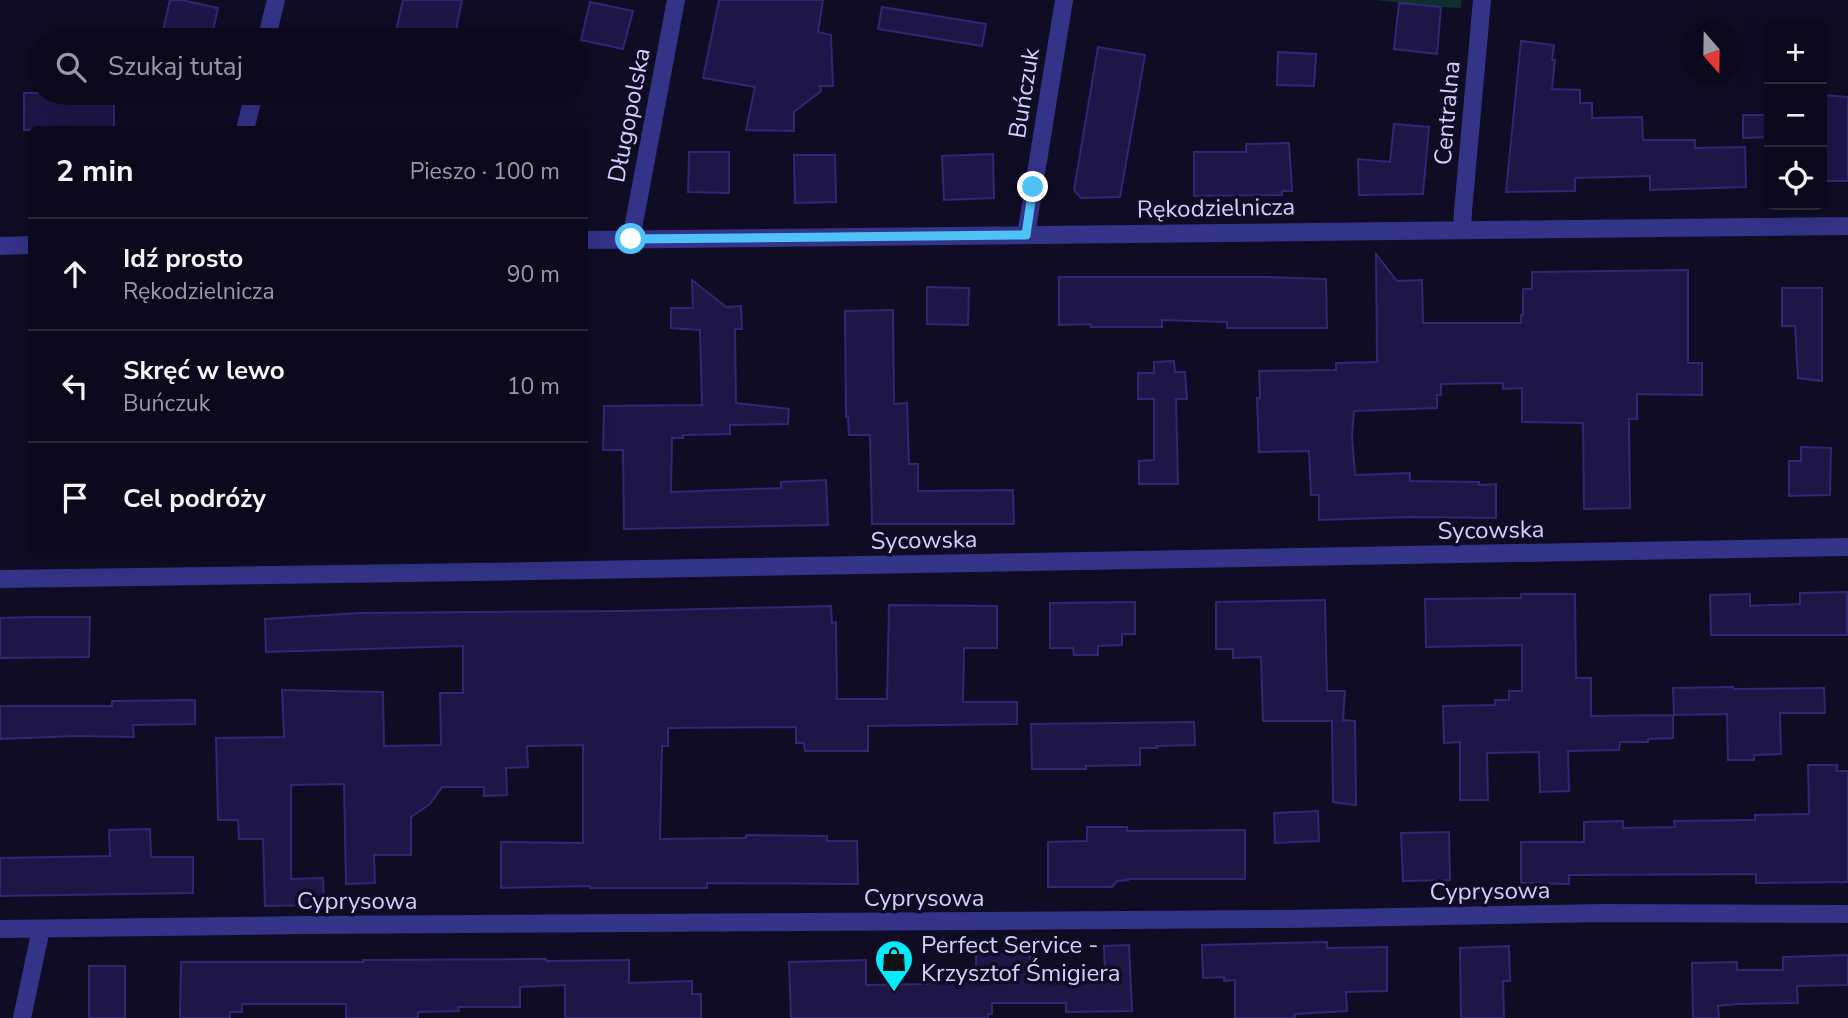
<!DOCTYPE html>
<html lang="pl">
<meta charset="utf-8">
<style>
body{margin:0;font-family:"Nunito Sans",sans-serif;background:#141224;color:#f1f3f6}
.controls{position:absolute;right:21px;top:21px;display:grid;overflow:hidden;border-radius:10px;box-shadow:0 7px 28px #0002}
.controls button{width:63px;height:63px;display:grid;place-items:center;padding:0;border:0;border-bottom:2px solid #2b2a3a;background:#0b091b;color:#f1f3f6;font:35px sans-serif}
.compass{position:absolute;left:1680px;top:21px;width:63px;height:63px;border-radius:50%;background:#0b091b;box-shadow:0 7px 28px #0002;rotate:160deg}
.stop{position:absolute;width:21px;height:21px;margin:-16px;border:5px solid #4fc3f7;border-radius:50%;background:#fff}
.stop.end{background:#4fc3f7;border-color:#fff;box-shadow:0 2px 7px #0008}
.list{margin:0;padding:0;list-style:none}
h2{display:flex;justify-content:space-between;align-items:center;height:91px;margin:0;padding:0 28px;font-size:30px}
h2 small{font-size:23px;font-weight:400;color:#9a9aa3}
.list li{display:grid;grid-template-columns:46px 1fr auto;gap:21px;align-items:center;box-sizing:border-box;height:112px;padding:0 28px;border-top:2px solid #2b2a3a}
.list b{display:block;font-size:26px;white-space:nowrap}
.list p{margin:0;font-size:23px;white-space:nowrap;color:#9a9aa3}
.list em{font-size:23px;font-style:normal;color:#9a9aa3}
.icon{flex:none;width:38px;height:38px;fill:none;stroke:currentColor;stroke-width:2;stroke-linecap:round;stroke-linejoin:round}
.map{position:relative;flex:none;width:1848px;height:1018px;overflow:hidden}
.search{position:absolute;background:#0b091b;box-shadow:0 7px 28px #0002;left:28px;top:28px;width:560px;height:77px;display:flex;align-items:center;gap:18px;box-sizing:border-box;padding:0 24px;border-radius:38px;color:#9a9aa3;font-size:26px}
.panel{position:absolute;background:#0b091b;box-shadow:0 7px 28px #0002;left:28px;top:126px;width:560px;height:427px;border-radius:10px}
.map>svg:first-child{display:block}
</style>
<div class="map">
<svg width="1848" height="1018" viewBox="0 0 1848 1018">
<rect width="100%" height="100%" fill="#0f0c24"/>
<path fill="#0e2f2c" d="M1374 0H1462L1461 8 1441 7Z"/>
<path fill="#1e1647" stroke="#332675" stroke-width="2" d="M170 0H182L218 8 211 40H161Z
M403 0H462L454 40H394Z
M719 0H823L818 32 831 35 833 86H820L821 91 794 112V131L746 130 755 87 703 78Z
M590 2 633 11 623 49 581 40Z
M1399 3 1441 7 1437 54 1394 49Z
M882 7 986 24 982 46 878 29Z
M1521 41 1554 45 1552 60H1555L1552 89 1580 90V103H1592V118L1642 117 1643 140H1695V148L1745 147 1746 187 1650 190V176L1575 178V191L1506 192Z
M1098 47 1145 55 1120 197 1081 198 1074 190Z
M1278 52 1316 54 1314 86 1277 85Z
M24 93H114V130H24Z
M1822 95 1848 97V181H1822Z
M1743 115H1769V137L1743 138Z
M1394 124 1429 127 1423 194 1359 195 1358 159 1390 162Z
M1289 143 1292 191H1282V195L1194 196V152H1246V144Z
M689 152H729V193L688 192Z
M993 154 994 198 944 200 942 156Z
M794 155H835L836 202 795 203Z
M1376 254 1397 281 1422 280 1423 323H1521V315H1523V289H1532V272L1688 270V363H1702V395L1637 394V419H1629L1630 508 1584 509 1583 423 1522 422V388L1503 389V383L1441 384V395H1437V408L1354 411 1352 437 1355 475 1410 473V481L1479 482V485L1496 484V518L1410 517 1319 520V495H1311L1309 451 1259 452 1257 398H1260L1259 371 1336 370V363L1377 362Z
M1059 277H1265L1326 279 1327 328H1227V322L1162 320V327H1091V324L1059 325Z
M692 280 726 307 741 306 742 329H735L736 403 789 409 788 424 730 425V434L683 435V438H672L671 492 781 488V482L826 480 828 525 624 529 623 450H603L604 406 702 405 700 330 671 328V308H693Z
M927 287 969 288 968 325 927 324Z
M1782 288H1822V381L1798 378 1795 326H1782Z
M893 310 894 404 907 403 909 464H918V491L1013 490 1014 524H872L870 435H849L848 417H846L845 311Z
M1174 361 1175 372H1185L1187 399H1176L1178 484H1139V461L1154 460V399H1138V373H1154V362Z
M1801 447 1831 448 1830 495 1789 496V461H1801Z
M1847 592V635H1711L1710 595 1750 594V606L1800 604V593Z
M1521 594H1575L1576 678H1591V716L1673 715V738L1648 739V742H1620L1619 750 1568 751 1569 791 1540 792 1539 752 1487 753 1488 800H1460V742L1444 743 1443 706 1495 705V700H1509V691H1522V645L1426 647 1425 599 1521 598Z
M1325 600 1327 691H1345L1343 720 1355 721 1356 805 1333 802 1332 721H1263L1261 657 1233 658V649H1216V602Z
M1135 602V634H1122V645L1098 646V655H1074L1073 648H1050V603Z
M889 605 997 606V648H964L963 702H1017V724L868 726V751H805L804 743H796V727L668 728V746H662L660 839 746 838V835L827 836V841H857L858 884 707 883V888H590V886L501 888V842L583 843V745L527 746 528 767 506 768 507 795 484 796V787H442L430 804 411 817V855H374L375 883 346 884 344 784 291 785V879L323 878 324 905 265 906 263 839H239L238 820H218L216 738 284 737 282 690 383 692 384 746 441 745 440 693H463V646L266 652 265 619 360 613 623 611 831 606 832 623 836 622 837 699H887Z
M33 617H90L89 657 0 658V618Z
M1733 687 1734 689 1824 688 1825 713H1780L1781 754 1754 755V760H1728L1727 714 1674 715 1673 688Z
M195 700V724L133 725 134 737 75 736 0 739V706H112V701Z
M1194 722 1195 745 1156 746 1157 748H1140V765L1086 766V769H1032L1031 724Z
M1808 765H1837V771H1848V882L1756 883V874L1569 875V884L1521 883V842H1584V822L1623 821V828L1675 827 1674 821 1755 820V815L1809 814Z
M1318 811 1319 841 1275 843 1274 813Z
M1087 827H1127V831L1245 830V879H1128V880L1117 881 1112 887H1048V842L1087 841Z
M150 829 151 857H193V893L0 896V858L110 856 109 830Z
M1449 832 1450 880 1403 881 1401 833Z
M1327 942V948L1387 947V991L1346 992 1347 1011 1295 1014V1018H1235V980L1224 981V977L1203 978 1202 945Z
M1129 945 1132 1011 1066 1012V1003H992V1014H988V1018H791L789 962 866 960V985L927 984V977L976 976V952H1030V976L1105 974 1104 946Z
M1509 946 1510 981H1503L1504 1018H1461L1460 948Z
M1848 955V985L1797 986 1798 1003 1738 1004 1718 1006 1719 1018H1693L1692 963 1737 962V970H1783V957Z
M538 959H546V961L629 960V983L692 981V994H701V1018H565V985L520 987V1007H458L459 1011 418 1012V1018H346V1004H242V1012H230V1018H180L181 962H363V960Z
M89 966H125V1018H89Z"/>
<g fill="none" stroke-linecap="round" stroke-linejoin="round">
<path stroke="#338" stroke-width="18" d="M266 40 276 0
M245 130 254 93
M1462 230 1463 211 1482 0
M1026 235 1064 0
M631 239 676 0
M584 240 1848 226
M0 246 32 245
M0 579 477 572 1848 547
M0 929 305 925 1288 919 1604 913 1848 914
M22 1018 41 929"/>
</g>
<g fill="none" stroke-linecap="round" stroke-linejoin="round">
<path stroke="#4fc3f7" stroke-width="9" d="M631 239 1026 235 1033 187"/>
</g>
<defs>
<symbol id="shop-pin" viewBox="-11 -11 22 30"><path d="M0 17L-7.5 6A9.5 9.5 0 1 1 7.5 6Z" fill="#00ecfa" stroke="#0f0c24"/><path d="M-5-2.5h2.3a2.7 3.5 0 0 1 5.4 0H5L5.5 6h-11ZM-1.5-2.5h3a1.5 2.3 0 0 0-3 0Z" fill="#111"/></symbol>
</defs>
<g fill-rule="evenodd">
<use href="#shop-pin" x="872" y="937" width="44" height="60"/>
</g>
<g text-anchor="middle" stroke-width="7" stroke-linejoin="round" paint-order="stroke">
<g font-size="24" fill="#d3cfff" stroke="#0f0c24">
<text transform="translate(1024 93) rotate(-81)" y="8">Buńczuk</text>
<text transform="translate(1447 113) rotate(-85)" y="8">Centralna</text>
<text transform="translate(629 115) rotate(-79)" y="8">Długopolska</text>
<text transform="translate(1216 208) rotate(-1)" y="8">Rękodzielnicza</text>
<text transform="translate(1491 530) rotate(-1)" y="8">Sycowska</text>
<text transform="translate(924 540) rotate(-1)" y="8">Sycowska</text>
<text transform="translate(1490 891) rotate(-1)" y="8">Cyprysowa</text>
<text x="924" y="906">Cyprysowa</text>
<text x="357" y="909">Cyprysowa</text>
</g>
<g font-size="24" fill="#d3cfff" stroke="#0f0c24" text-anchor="start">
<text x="921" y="953">Perfect Service -<tspan x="921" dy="28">Krzysztof Śmigiera</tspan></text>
</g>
</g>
</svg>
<div class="controls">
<button>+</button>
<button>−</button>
<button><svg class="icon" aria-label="locate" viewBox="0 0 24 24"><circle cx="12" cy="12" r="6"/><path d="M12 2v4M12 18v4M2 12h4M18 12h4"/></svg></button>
</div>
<svg class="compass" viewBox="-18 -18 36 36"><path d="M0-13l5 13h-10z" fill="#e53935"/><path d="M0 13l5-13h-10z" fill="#9a9aa3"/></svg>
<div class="stop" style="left:631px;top:239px"></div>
<div class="stop end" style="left:1033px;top:187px"></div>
<div class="search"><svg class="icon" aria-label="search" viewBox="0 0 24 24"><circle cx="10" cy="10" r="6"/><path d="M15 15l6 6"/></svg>Szukaj tutaj</div>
<section class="panel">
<h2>2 min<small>Pieszo · 100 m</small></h2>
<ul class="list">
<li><svg class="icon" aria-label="ahead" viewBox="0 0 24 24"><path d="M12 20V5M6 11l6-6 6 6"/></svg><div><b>Idź prosto</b><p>Rękodzielnicza</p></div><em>90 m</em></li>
<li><svg class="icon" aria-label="left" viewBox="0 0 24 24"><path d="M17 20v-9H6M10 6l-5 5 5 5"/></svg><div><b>Skręć w lewo</b><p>Buńczuk</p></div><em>10 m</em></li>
<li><svg class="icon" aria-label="arrive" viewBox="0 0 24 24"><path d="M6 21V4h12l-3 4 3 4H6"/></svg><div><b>Cel podróży</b></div></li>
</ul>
</section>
</div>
